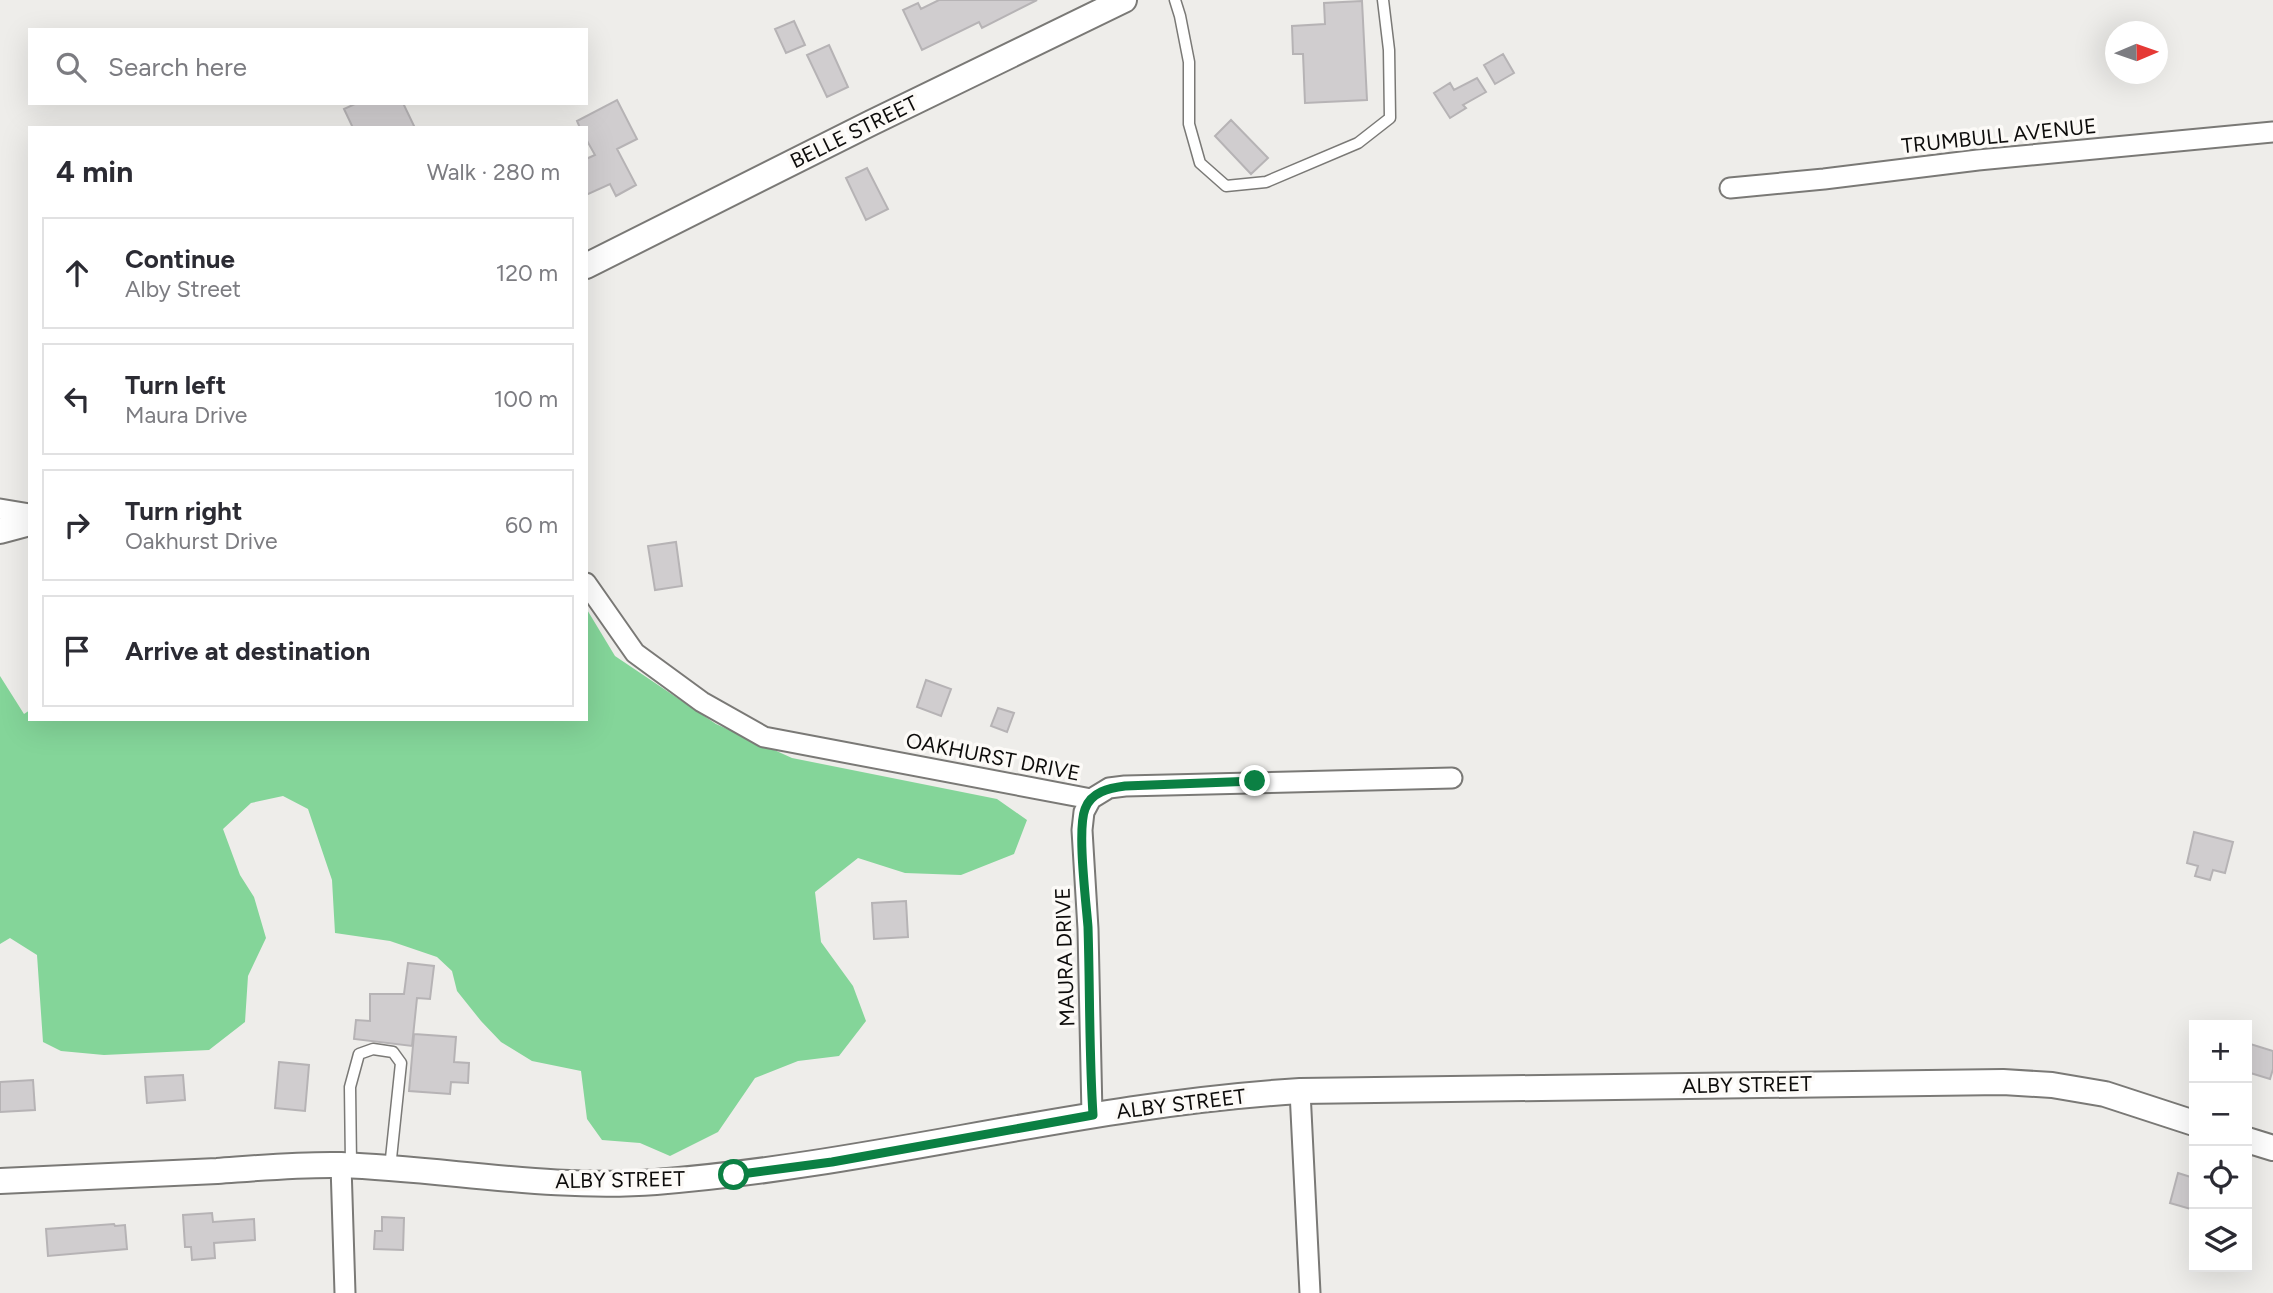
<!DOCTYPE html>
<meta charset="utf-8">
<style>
body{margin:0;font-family:Figtree,sans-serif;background:#f2f2f3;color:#2b2b33}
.controls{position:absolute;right:21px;bottom:21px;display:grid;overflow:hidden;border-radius:0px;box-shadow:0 7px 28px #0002}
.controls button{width:63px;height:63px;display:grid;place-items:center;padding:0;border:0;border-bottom:2px solid #e1e1e2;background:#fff;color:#2b2b33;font:35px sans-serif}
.compass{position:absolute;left:2105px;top:21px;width:63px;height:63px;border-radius:50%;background:#fff;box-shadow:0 7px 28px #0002;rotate:88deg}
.stop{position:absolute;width:21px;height:21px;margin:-16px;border:5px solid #0b8043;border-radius:50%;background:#fff}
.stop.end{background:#0b8043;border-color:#fff;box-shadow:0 2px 7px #0008}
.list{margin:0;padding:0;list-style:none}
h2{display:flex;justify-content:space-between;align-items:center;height:91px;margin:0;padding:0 28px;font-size:30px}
h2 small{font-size:23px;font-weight:400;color:#7c7c81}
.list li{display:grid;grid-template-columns:46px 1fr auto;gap:21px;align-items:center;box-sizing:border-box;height:112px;margin:0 14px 14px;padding:0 14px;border:2px solid #e1e1e2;border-radius:0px}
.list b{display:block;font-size:26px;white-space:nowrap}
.list p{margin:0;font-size:23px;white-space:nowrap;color:#7c7c81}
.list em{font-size:23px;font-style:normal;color:#7c7c81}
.icon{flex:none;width:38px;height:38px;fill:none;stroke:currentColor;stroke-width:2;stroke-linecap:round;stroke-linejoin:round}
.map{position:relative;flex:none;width:2273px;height:1293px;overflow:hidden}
.search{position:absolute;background:#fff;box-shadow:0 7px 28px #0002;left:28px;top:28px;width:560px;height:77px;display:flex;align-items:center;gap:18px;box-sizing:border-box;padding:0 24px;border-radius:0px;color:#7c7c81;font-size:26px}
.panel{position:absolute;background:#fff;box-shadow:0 7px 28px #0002;left:28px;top:126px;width:560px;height:595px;border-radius:0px}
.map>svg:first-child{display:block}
</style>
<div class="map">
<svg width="2273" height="1293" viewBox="0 0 2273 1293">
<rect width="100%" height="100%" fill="#eeedea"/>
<path fill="#84d599" d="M586 608 615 656 716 724 792 758 997 799 1027 820 1014 854 961 875 905 873 858 858 815 892 821 942 853 986 866 1021 839 1056 798 1061 755 1078 718 1132 670 1156 640 1143 602 1140 587 1119 581 1071 532 1061 501 1042 481 1021 457 991 452 971 437 957 390 941 335 933 332 880 308 809 283 796 251 803 223 829 240 875 254 897 266 938 248 976 245 1022 209 1050 104 1055 61 1051 43 1042 37 955 10 938 0 944V676L24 714 30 710V719H586Z"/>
<path fill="#d0cdcf" stroke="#b6b3b5" stroke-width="2" d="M939 0H1037L982 28 979 22 922 50 903 10 918 3 921 9Z
M1362 1 1367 100 1305 103 1303 54H1293L1292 26 1325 24 1324 3Z
M794 21 805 45 786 53 775 29Z
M829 45 848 87 827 97 807 55Z
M1503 54 1514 73 1495 84 1484 65Z
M1477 78 1486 92 1463 105 1466 108 1450 118 1434 93 1450 83 1454 90Z
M617 100 637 139 617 149 636 185 616 196 610 184 586 195V159L595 155 586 139V128H580L577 121Z
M357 103H403L415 128H353L344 109Z
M1231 120 1268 158 1251 174 1215 136Z
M867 168 888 209 866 220 846 178Z
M676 542 682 586 655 590 648 546Z
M926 680 951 689 941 716 917 707Z
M998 708 1014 713 1007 732 991 726Z
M2194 832 2233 842 2225 873 2213 870 2210 880 2195 876 2198 866 2187 863Z
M906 901 908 937 874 939 872 903Z
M408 963 434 966 430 999 417 998 412 1046 354 1039 356 1020 370 1021V994H404Z
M414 1034 456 1037 454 1062 469 1063 468 1083 451 1082 450 1094 409 1091Z
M2247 1043 2273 1051V1069L2270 1079 2247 1072Z
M279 1062 309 1065 305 1111 275 1108Z
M183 1075 185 1100 147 1103 145 1077Z
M33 1080 35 1110 0 1112V1082Z
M2178 1173 2194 1178V1210L2170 1203Z
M212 1213 213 1222 254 1219 255 1240 214 1243 215 1258 192 1260 191 1247H185L183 1215Z
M382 1217 404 1218 403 1250 374 1249 375 1231H382Z
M114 1224 115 1226 125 1225 127 1249 48 1256 46 1229Z"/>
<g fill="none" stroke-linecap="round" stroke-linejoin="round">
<defs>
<path id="service" d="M1175 0 1180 16 1189 62V124L1200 163 1226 186 1266 182 1358 143 1390 118 1389 50 1383 0
M351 1164 350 1087 359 1054 373 1049 393 1052 401 1063 390 1168"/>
<path id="minor" d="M1730 188 1824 179 1978 160 2273 132
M0 509 30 514
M586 583 635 653 702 702 764 737 1091 799 1109 788 1125 786 1452 778
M1091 799 1084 812 1082 830 1088 929 1092 1115
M1300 1091 1310 1293
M341 1165 345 1293"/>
<path id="tertiary" d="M586 266 871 123 1124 0
M0 531 30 523
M2247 1140 2273 1148
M0 1181C72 1178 144 1174 217 1171 258 1168 300 1164 341 1165 446 1169 551 1190 656 1182 873 1165 1083 1104 1300 1091L2003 1082 2052 1085 2105 1094 2194 1123"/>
</defs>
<use href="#service" stroke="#7a7976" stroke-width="13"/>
<use href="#minor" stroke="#7a7976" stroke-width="23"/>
<use href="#tertiary" stroke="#7a7976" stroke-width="28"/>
<use href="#service" stroke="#fff" stroke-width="10"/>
<use href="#minor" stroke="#fff" stroke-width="19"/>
<use href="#tertiary" stroke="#fff" stroke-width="24"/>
</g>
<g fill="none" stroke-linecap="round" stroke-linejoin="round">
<path stroke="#0b8043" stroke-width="9" d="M734 1175 832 1162 1093 1115C1089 1053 1090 990 1088 927 1086 901 1077 830 1085 809 1091 792 1109 788 1125 786L1255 781"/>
</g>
<g text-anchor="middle" stroke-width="7" stroke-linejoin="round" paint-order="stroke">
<g font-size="21" fill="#0d0c0b" stroke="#fcfaf7">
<text transform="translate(854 132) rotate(-26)" y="7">BELLE STREET</text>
<text transform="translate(1999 136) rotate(-6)" y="7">TRUMBULL AVENUE</text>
<text transform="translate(993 757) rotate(11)" y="7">OAKHURST DRIVE</text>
<text transform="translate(1065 957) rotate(-92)" y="7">MAURA DRIVE</text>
<text transform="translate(1747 1085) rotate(-1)" y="7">ALBY STREET</text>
<text transform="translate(1181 1104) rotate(-7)" y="7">ALBY STREET</text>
<text transform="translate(620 1180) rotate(-1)" y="7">ALBY STREET</text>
</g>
</g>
</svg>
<div class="controls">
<button>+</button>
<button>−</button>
<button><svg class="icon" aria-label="locate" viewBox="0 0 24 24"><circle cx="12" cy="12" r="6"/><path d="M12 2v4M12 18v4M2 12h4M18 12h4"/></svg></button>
<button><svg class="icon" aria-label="layers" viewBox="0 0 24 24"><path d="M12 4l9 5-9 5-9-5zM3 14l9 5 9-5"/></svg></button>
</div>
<svg class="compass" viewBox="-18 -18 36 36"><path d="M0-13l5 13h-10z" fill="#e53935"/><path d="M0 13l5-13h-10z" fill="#7c7c81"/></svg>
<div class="stop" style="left:734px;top:1175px"></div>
<div class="stop end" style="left:1255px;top:781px"></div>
<div class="search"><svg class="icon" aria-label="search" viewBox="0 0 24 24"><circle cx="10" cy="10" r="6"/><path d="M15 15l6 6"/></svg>Search here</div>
<section class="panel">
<h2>4 min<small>Walk · 280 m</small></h2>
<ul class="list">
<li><svg class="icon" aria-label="ahead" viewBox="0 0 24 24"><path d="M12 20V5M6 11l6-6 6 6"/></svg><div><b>Continue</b><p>Alby Street</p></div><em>120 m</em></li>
<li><svg class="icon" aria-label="left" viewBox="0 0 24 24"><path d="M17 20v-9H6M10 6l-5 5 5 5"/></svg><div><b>Turn left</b><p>Maura Drive</p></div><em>100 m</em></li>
<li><svg class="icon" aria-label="right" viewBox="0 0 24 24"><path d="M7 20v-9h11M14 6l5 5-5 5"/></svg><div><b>Turn right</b><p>Oakhurst Drive</p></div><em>60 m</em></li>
<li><svg class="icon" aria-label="arrive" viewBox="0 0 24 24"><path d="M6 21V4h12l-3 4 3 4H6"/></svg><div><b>Arrive at destination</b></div></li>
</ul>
</section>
</div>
